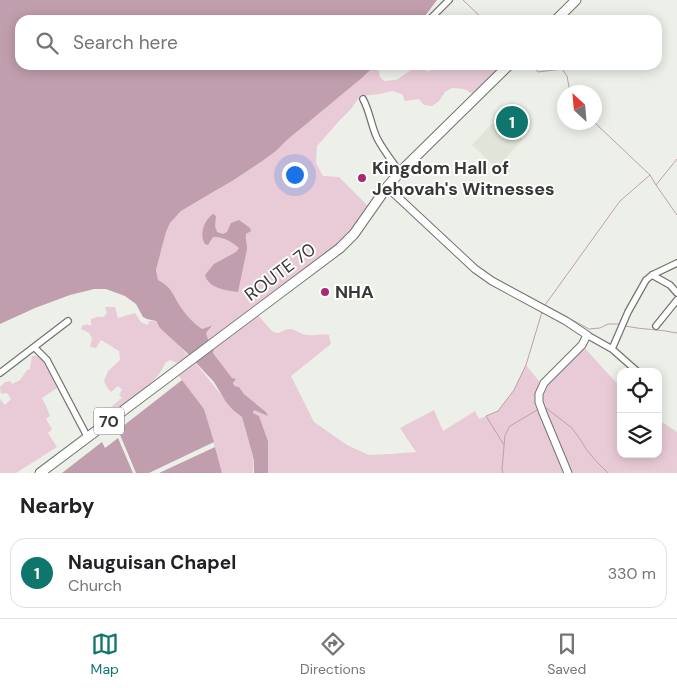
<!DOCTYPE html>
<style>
body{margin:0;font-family:"DM Sans",sans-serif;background:#f2f2f2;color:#202124}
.controls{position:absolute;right:15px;bottom:15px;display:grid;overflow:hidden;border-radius:10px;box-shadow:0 2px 12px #0003}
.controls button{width:45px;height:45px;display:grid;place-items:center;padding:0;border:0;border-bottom:1px solid #e0e0e0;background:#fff;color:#202124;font:25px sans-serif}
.compass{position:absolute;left:557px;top:85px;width:45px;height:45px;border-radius:50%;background:#fff;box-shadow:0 2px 12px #0003;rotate:334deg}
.you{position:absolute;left:294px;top:174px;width:18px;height:18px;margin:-12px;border:4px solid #fff;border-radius:50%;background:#1a73e8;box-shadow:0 0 0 8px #1a73e833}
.badge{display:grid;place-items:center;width:32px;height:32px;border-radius:50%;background:#0f766e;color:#fff;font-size:16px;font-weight:700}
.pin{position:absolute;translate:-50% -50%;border:2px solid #fff;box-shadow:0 1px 5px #0006}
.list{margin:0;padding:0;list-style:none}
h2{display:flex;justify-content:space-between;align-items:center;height:65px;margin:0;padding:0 20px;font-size:21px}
h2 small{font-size:16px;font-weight:400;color:#757577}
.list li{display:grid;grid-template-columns:32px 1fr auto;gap:15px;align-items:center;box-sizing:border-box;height:70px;margin:0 10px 10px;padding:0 10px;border:1px solid #e0e0e0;border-radius:15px}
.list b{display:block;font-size:19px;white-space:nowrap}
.list p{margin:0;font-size:16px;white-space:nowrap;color:#757577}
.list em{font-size:16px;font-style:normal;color:#757577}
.icon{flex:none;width:28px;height:28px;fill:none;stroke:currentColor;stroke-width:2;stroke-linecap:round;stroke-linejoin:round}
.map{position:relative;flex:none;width:677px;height:473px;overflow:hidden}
.search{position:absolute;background:#fff;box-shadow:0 2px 12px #0003;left:15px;right:15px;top:15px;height:55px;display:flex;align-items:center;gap:12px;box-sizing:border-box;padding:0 18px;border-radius:15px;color:#757577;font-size:19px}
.sheet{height:145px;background:#fff}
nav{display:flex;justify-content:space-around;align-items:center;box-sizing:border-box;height:70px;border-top:1px solid #e0e0e0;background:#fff;font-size:14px;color:#757577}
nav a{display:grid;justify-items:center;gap:2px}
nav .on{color:#0f766e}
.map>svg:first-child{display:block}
</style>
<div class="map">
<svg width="677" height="473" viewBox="0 0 677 473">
<rect width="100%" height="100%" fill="#edf0e9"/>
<path fill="#e0e5d8" d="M498 117 523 139 503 161 511 169 505 176 472 145Z"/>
<path fill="#e8cbd7" d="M375 65H377L380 77 384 81 396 80 419 65H427L424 69 428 72 432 69 431 67 435 65H509L477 96 464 89 452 88 445 92 439 101 432 106 424 105 419 99 405 101 402 94 392 91 380 94 360 96 351 109 340 120 317 146 316 163 323 176 339 177 371 209 354 234 255 312 273 332 279 333C296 323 295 335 309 335 317 336 320 333 329 335L331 344 291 376 314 422 347 445 369 455 391 454 416 452 400 428 434 410 443 431 475 411 479 419 498 411 514 390 526 365 539 381 544 383 582 345 621 388V454H658L659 420 677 432V473H268V441L259 416 253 413 254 410 267 415 266 412 244 394 239 387 235 386 232 378 213 353 214 348 208 339 206 333 213 326 212 325 202 329C192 322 183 312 177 301 171 291 170 286 158 280L156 270 166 232 170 223 181 211 214 192 261 162 276 151 287 140 363 77Z
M105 307H115L118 318 135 313 141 322 148 325 149 321H155C165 333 179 344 188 356L177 363 170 360 165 363C162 379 113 414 98 425L101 415 122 398 119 395 122 390 118 386 111 392 108 389 104 381 108 371 120 360 119 351 101 340 96 348 90 347 92 338 89 333 81 329 82 326 87 324 91 326V319L97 317H103L107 313Z
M32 356H36L41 358 57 388 42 398 47 408 50 416 46 419 52 429 48 433 57 447 16 473H0V399L5 405 11 399 7 393 1 394 0 387 5 382 10 381 12 384 20 380 27 370 31 369 30 368Z
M194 361 231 407 242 417 254 460 253 473H222L204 409 178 375Z"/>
<path fill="#c19ead" d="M0 0H437L422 20H20V65H375L363 77 287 140 276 151 261 162 232 181 181 211 170 223 166 232 156 270 158 280C170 286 171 291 177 301 183 312 192 322 202 329L213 325 206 333 208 339 214 348 213 353 232 378 236 379 233 383 235 386 239 387 244 394 266 412 268 416 254 410 253 413 259 416 268 441V473H254V460L242 417 233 410 226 402 214 382 186 352 160 328 156 321 147 319 143 317 136 304 125 296 106 289H94L70 295 35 308 0 324Z
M213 214 216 216 215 226 217 232 223 234 227 232 231 223 239 220 250 228 251 231 246 234C245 240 247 243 247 249L238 292C226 290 209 289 205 275L214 264 236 252 239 248C233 242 222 236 213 237L208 245 205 244C199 235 204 220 213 214Z
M182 380 204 409 214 442 149 473H136L118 430Z
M118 438 133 473H62L102 442 105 448Z
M215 447 222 473H159Z"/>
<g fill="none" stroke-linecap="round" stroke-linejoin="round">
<path stroke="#c19ead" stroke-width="1" d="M463 0 484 20
M532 65 538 72 562 69 567 76 570 92
M594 122 650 175 656 185
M677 159 656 185 677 215
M619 324H608L600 328 589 329 545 305 620 201 650 175
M625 326C643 330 660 329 677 333
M546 408 572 428 582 442 586 449 596 461 608 473
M504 445 486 416 498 411 514 390 526 365 542 312
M503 473 502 469 505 435 510 426 539 409"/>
<defs>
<path id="minor" d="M429 20 449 0
M363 99C370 112 371 125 377 138 383 150 392 161 400 172
M652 275 670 285 677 293
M656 326 677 300
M587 335 612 349 638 372
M34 347 47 360 88 438
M612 349 628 312 646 280 652 275 677 263
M0 373 68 321"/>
<path id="tertiary" d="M387 187 475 269 492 281 566 321 587 335 582 345 544 383 539 394V402L543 413 568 473"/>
<path id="trunk" d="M556 20 576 0
M40 473 340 248 354 234 387 187 400 172 509 65"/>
</defs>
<use href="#minor" stroke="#72746e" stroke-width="8"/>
<use href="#tertiary" stroke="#72746e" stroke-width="9"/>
<use href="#trunk" stroke="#72746e" stroke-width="11"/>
<use href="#minor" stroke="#fff" stroke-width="5.5"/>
<use href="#tertiary" stroke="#fff" stroke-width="7"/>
<use href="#trunk" stroke="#fff" stroke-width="9"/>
</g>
<g fill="#ac2872" stroke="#fff" stroke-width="2">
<circle cx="362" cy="178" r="5"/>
<circle cx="325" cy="292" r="5"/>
</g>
<g text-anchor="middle" stroke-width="4" stroke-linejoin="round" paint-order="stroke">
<rect fill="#fff" stroke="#747472" stroke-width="1" x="94" y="407.5" width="30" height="27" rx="4"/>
<g font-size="16" font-weight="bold" fill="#383936">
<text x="109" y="427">70</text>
</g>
<g font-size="18" font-weight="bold" fill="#383936" stroke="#fff" text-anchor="start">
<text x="372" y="174">Kingdom Hall of<tspan x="372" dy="21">Jehovah's Witnesses</tspan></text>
<text x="335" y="298">NHA</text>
</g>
<g font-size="18" fill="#383936" stroke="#fff">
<text transform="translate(280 272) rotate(-37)" y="6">ROUTE 70</text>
</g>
</g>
</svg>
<div class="controls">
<button><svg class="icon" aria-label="locate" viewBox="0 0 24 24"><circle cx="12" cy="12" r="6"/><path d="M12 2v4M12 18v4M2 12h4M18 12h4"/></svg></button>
<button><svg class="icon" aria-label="layers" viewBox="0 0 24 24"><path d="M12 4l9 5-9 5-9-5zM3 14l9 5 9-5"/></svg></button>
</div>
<svg class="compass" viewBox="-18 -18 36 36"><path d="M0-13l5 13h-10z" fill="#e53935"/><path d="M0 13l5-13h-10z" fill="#757577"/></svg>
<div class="you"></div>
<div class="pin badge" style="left:512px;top:122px">1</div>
<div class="search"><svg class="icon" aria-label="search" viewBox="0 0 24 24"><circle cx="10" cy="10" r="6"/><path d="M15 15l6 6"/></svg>Search here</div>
</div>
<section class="sheet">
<h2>Nearby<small></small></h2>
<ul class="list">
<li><span class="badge">1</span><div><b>Nauguisan Chapel</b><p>Church</p></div><em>330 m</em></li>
</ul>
</section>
<nav>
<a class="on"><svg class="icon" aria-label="map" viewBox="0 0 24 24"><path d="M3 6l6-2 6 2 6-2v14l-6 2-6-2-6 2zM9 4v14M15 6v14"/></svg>Map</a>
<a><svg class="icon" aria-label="directions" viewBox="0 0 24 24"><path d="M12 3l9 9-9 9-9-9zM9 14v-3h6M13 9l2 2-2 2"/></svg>Directions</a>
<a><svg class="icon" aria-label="saved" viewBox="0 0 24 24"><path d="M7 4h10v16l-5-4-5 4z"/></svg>Saved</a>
</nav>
